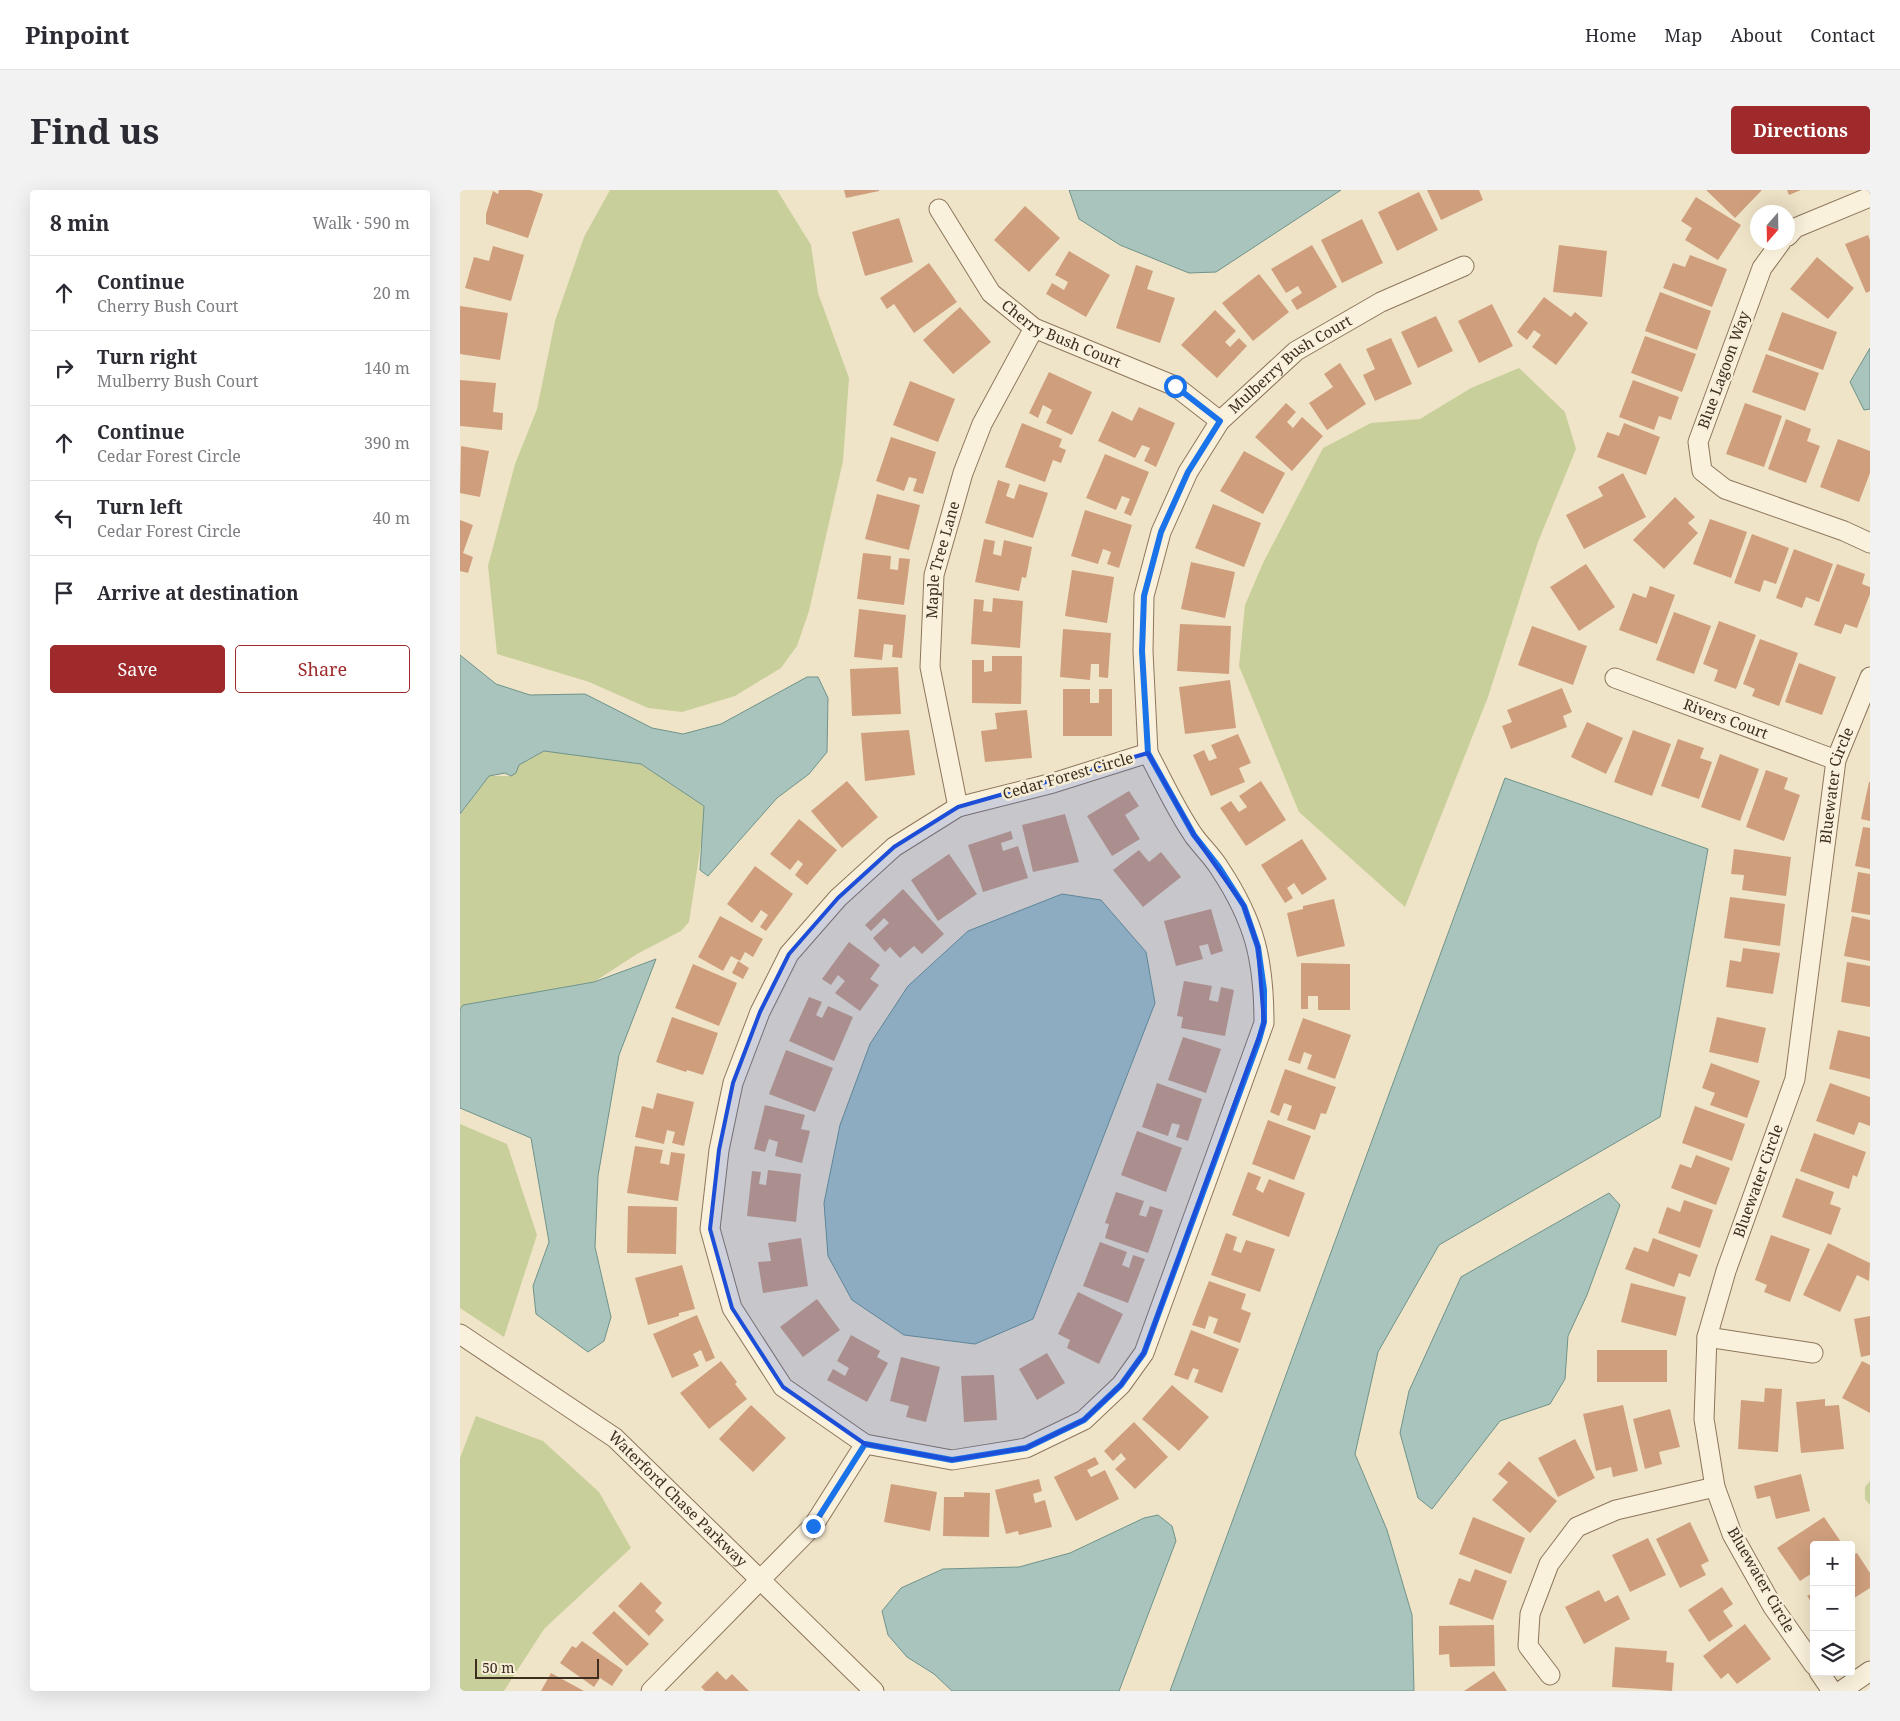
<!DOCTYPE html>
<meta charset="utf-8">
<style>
body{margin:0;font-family:"Noto Serif",serif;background:#f2f2f3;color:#2b2b33}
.controls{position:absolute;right:15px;bottom:15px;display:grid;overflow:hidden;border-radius:5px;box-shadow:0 5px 20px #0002}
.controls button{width:45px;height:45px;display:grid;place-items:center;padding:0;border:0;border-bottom:1px solid #e1e1e2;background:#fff;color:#2b2b33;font:25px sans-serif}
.compass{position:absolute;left:1290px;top:15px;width:45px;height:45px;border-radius:50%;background:#fff;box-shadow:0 5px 20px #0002;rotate:200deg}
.scale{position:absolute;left:15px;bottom:12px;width:124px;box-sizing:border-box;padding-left:5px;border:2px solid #3d2e20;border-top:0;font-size:14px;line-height:18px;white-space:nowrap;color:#3d2e20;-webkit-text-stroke:4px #f7eed8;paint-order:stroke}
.stop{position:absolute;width:15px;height:15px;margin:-11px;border:4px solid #1a73e8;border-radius:50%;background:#fff}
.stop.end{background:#1a73e8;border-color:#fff;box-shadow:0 1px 5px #0008}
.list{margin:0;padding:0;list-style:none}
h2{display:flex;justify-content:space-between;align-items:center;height:65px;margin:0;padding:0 20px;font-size:21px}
h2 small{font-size:16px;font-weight:400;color:#7c7c81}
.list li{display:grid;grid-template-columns:32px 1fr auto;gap:15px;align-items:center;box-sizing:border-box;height:75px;padding:0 20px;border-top:1px solid #e1e1e2}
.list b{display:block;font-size:19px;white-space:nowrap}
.list p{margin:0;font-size:16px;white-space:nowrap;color:#7c7c81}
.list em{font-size:16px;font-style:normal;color:#7c7c81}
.actions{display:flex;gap:10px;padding:15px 20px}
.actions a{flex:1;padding:11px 0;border:1px solid #9e2a2b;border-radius:5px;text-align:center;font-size:18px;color:#9e2a2b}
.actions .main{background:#9e2a2b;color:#fff}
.icon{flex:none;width:28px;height:28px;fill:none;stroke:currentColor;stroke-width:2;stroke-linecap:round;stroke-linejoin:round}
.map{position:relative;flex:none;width:1410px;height:1501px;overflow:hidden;border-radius:5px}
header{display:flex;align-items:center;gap:30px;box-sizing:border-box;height:70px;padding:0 25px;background:#fff;border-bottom:1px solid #e1e1e2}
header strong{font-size:24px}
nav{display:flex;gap:28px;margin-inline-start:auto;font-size:18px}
.intro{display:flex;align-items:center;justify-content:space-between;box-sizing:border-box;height:120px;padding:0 30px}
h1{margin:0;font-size:35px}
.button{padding:12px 22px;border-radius:5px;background:#9e2a2b;color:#fff;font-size:18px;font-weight:700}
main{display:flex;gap:30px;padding:0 30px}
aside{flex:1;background:#fff;border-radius:5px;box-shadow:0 5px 20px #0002}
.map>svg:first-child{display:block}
</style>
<header>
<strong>Pinpoint</strong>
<nav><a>Home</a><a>Map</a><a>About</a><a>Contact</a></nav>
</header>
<div class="intro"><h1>Find us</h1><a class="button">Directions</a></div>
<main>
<aside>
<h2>8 min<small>Walk · 590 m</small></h2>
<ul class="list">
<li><svg class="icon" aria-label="ahead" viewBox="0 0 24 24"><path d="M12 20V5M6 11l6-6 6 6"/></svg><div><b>Continue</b><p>Cherry Bush Court</p></div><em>20 m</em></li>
<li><svg class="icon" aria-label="right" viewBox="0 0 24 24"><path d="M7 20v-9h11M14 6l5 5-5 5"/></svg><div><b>Turn right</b><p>Mulberry Bush Court</p></div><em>140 m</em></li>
<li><svg class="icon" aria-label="ahead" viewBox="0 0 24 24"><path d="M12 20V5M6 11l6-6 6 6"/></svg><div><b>Continue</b><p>Cedar Forest Circle</p></div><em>390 m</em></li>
<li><svg class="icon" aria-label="left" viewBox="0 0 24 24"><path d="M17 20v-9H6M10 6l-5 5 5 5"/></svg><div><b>Turn left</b><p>Cedar Forest Circle</p></div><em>40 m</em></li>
<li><svg class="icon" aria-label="arrive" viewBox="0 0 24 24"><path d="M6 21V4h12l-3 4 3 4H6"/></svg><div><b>Arrive at destination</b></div></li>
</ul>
<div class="actions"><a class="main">Save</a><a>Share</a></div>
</aside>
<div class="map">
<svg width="1410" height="1501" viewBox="0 0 1410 1501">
<rect width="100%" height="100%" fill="#f0e4c8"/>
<path fill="#c9cf9b" d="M150 0H317L351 55 358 103 389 188 383 271 349 421 337 456 321 478 275 506 222 522 188 518 129 492 37 464 28 376 55 274 77 219 95 131 124 47Z
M1059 178 1105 222 1116 259 1078 352 1028 507 945 717 839 622 779 476 785 415 803 373 863 258 911 233 960 229 1011 198Z
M84 561 181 574 244 616 242 647 229 732 221 741 177 764 134 792 3 815 0 819V625L29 586H51L59 575Z
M0 934 47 954 77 1045 44 1147 0 1118Z
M16 1226 83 1251 139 1302 171 1358 84 1439 44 1501H0V1268Z
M1410 1291V1315L1405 1309V1297Z"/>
<path fill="#a9c4bc" stroke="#6f938a" d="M609 0H881L756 82 729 83 660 55 619 29Z
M1410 158V219L1404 220 1390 192Z
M0 465 36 494 70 505 125 504 192 538 223 544 261 534 347 487H358L368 508 367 562 349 584 317 608 248 686 240 680 244 616 181 574 84 561 59 575 56 583 51 586 45 583 29 586 0 624Z
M1045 588 1248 659 1200 927 979 1055 918 1162 895 1264 927 1340 952 1425 954 1501H710Z
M602 704 641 710 686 762 695 813 573 1129 515 1154 444 1145 392 1110 368 1066 364 1013 380 935 410 854 448 796 508 741Z
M196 769 159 865 138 986 135 1057 151 1127 144 1151 128 1162 76 1124 73 1096 89 1052 71 948 0 918V819L3 815 134 792Z
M1149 1003 1160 1015 1127 1105 1108 1146 1105 1189 1090 1214 1040 1231 972 1319 958 1308 940 1243 949 1201 1001 1087Z
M698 1325 712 1336 716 1351 659 1501H492L474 1484 447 1467 428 1445 422 1421 441 1398 483 1379 559 1377 610 1363 684 1328Z"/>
<path fill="#cf9f7d" d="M39 0H70L83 4 68 48 26 34V24L33 1 38 4Z
M384 0H419V1L386 8Z
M967 0H1019L1023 10 981 30Z
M1246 0H1302L1275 28Z
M1327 0H1341L1329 5Z
M959 2 978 40 937 61 918 22Z
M1236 7 1281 35 1258 70 1225 50 1232 38 1221 31Z
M565 16 600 48 569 82 534 50Z
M439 28 453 72 405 86 392 42Z
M902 29 923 73 882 93 861 50Z
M1408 45 1410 50V101L1406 103 1385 54Z
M852 55 877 97 837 120 831 110 842 103 838 96 826 103 811 79Z
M1099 55 1147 61 1142 107 1093 102Z
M33 56 64 65 51 111 5 98 14 67 29 71Z
M609 61 650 85 626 127 586 104 592 93 604 100 608 92 595 85Z
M1230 65 1267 79 1252 117 1203 98 1213 73 1225 77Z
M1357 67 1394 98 1368 129 1330 99Z
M469 73 497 112 454 143 434 114 427 119 420 108Z
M676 75 693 81 687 99 715 108 700 153 656 138Z
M799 84 829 122 793 151 762 113Z
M1200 102 1251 121 1237 160 1185 141Z
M1084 107 1111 127 1115 122 1128 133 1096 175 1072 157 1081 145 1074 140 1067 150 1057 142Z
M1032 114 1053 156 1019 173 998 131Z
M0 116 48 123 40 170 0 164Z
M500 117 531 152 493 184 463 150Z
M755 120 776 141 765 152 770 157 779 148 787 156 757 188 721 155Z
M1322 122 1377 142 1363 180 1308 160Z
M976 126 993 161 958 178 941 142Z
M1185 146 1236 164 1222 202 1171 183Z
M931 148 952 194 915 211 903 185 915 179 906 159Z
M1306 164 1359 183 1345 221 1292 202Z
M880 173 906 214 867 240 849 213 873 197 864 184Z
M589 182 632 202 612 245 586 233 592 220 583 215 578 228 569 223Z
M0 190 36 193 33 222 43 223 42 240 0 236Z
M1173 190 1219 207 1211 230 1199 226 1194 240 1159 227Z
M450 191 495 209 478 252 433 235Z
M826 213 836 222 827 232 833 238 842 227 863 246 832 281 795 247Z
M1285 213 1322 226 1304 277 1266 264Z
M679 217 715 233 696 277 684 271 690 258 682 255 675 268 638 251 652 221 672 231Z
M1326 229 1351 239 1347 251 1360 256 1346 293 1308 279Z
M562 233 602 249 599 257 606 260 601 273 593 270 585 292 545 277Z
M1164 233 1200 247 1186 285 1137 267 1147 242 1159 246Z
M431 247 476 262 463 304 453 301 457 289 449 287 444 301 416 291Z
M1378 249 1410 261V283L1399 312 1360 297Z
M1 256 29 261 20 307 0 303Z
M784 261 825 283 803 324 760 301Z
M645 264 689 282 671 326 664 323 670 309 662 306 656 320 626 308Z
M1163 283 1186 327 1124 359 1106 325 1143 306 1138 297Z
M538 290 550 294 546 306 554 309 559 294 588 303 573 348 525 333Z
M417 304 460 315 449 360 405 349Z
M1215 307 1235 327 1228 333 1238 343 1204 379 1173 350Z
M753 314 801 333 784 377 735 358Z
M625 320 672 335 659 378 647 374 651 362 643 359 638 374 611 366Z
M1250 329 1287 342 1271 388 1233 374Z
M0 330 13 335 3 363 13 367 8 383 0 381Z
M1292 344 1329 358 1316 394 1304 390 1300 402 1274 393Z
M524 349 535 351 533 364 541 366 544 350 572 357 566 388 562 387 559 401 515 392Z
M1334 359 1373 374 1359 412 1346 407 1342 418 1316 408Z
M403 363 431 366 430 379 438 380 439 368 450 369 444 415 397 409Z
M731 372 775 382 765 428 721 419Z
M1126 374 1155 417 1119 441 1090 397Z
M1377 374 1405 384 1402 394 1410 397V404L1397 438 1385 434 1381 444 1354 435Z
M612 380 654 387 647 433 605 426Z
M1190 396 1215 405 1197 454 1159 440 1173 403 1186 408Z
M533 408 563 411 560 458 511 454 514 409 524 410 523 421 532 422Z
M399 419 446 425 442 468 432 467 433 455 424 454 422 470 394 467Z
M1214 422 1251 436 1234 484 1196 470Z
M1259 431 1296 445 1276 499 1254 491 1258 480 1243 474Z
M720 434 771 436 769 484 717 481Z
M1072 436 1127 456 1113 495 1058 475Z
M603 439 651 443 648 488 639 487V474H631L630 490 600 487Z
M1300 449 1338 463 1319 516 1292 506 1295 499 1283 494Z
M532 466H562L561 514 512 513V470H524V482L532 481Z
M1339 473 1376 487 1362 525 1325 512Z
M438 477 441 524 392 526 390 479Z
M770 490 776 538 725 544 719 497Z
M1102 498 1112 522 1103 526 1107 537 1051 559 1042 536 1052 532 1047 520Z
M603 499H630V513H639V499H652V546H603Z
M567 520 572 568 525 572 521 541 537 539 535 523Z
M1127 532 1163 548 1146 584 1111 567Z
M449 540 455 585 405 591 401 543Z
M1173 540 1211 554 1192 606 1154 592Z
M778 544 791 573 779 578 785 592 751 606 733 565 744 560 749 571 757 568 751 555Z
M1218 549 1244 558 1240 568 1252 572 1239 609 1201 596Z
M1260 564 1299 579 1280 631 1241 617Z
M1306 580 1328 588 1324 599 1340 605 1324 651 1286 637Z
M387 591 418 627 382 658 351 621Z
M801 591 826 630 786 656 760 618 771 611 779 622 787 617 779 606Z
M1409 592H1410V631L1401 629Z
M669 601 679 616 665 625 680 649 652 666 627 626Z
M605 624 619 672 573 682 562 635Z
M339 629 377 660 347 695 335 685 343 674 338 670 330 680 310 664Z
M1403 637 1410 638V679L1395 676Z
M551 641 553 649 541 653 543 661 558 656 568 688 523 702 508 655Z
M842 649 867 689 842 705 834 693 827 698 833 708 825 713 801 675Z
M1274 659 1331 667 1326 706 1282 700 1284 685 1271 684Z
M679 660 689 672 701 662 721 687 683 717 653 680Z
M489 664 517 704 478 731 451 690Z
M295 676 333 704 306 741 300 737 308 725 301 720 292 733 267 714Z
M1398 682 1410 684V725L1391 722Z
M443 699 484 744 462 764 454 756 440 768 430 757 425 762 413 748 429 733 424 728 411 741 405 735Z
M1270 707 1325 714 1320 756 1264 748Z
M874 709 885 756 837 767 827 723 843 719V716Z
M751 719 763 761 751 765 748 754 739 756 743 769 716 776 704 731Z
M260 726 303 749 293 767 285 762 280 771 271 766 263 781 238 767Z
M1392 726 1410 730V771L1384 766Z
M389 752 420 775 410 789 419 795 400 821 375 803 385 791 378 785 371 795 362 789Z
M1283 758 1320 763 1313 804 1266 797 1270 770 1281 772Z
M278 771 289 778 283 789 272 783Z
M1387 772 1410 776V817L1381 812Z
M841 773 890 774V820H858V806H848V819H841Z
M233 774 277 793 259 836 215 818Z
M724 791 752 796 749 810 758 812 761 797 774 800 765 846 721 838 723 827 717 826Z
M349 807 362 812 356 825 362 828 368 816 393 827 374 871 329 851Z
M212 827 258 843 243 885 227 880 226 882 196 872Z
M1257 827 1306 838 1298 873 1249 862Z
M843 828 891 845 875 889 847 879 852 865 844 862 840 874 828 870Z
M1378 840 1410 847V889L1369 879Z
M723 847 761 859 746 903 708 890Z
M326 860 373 878 355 922 309 904Z
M1251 873 1300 891 1287 928 1250 915 1255 903 1242 898Z
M825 879 876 897 866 924 861 923 855 940 827 930 832 916 824 913 819 926 810 922Z
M697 893 742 909 728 951 716 947 720 935 712 933 708 946 682 937Z
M1370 893 1410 907V936L1399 932 1394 945 1356 931Z
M197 903 234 912 224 956 212 953 215 942 207 940 204 954 175 947 182 916 193 919Z
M305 915 345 925 341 939 350 941 342 973 315 966 318 952 309 949 305 962 294 959Z
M1235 916 1285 934 1272 971 1222 953Z
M808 930 851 946 834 990 792 974Z
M677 941 722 958 706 1002 661 985Z
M1354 943 1406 962 1397 987 1393 985 1389 999 1340 981Z
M175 956 203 960 200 973 209 975 211 962 225 964 218 1011 167 1003Z
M1236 965 1270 978 1256 1015 1211 998 1220 974 1231 978Z
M308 980 341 984 336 1032 287 1026 292 981 301 982 299 994 306 995Z
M788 982 801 987 796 999 803 1003 809 989 845 1003 829 1047 772 1025Z
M1336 988 1374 1002 1370 1014 1381 1018 1371 1045 1322 1027Z
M656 1002 684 1011 679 1025 686 1027 690 1016 703 1020 688 1063 645 1048 649 1034 645 1033Z
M1224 1010 1253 1020 1240 1058 1198 1043 1207 1017 1220 1022Z
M168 1016 217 1017 216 1064 167 1063Z
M766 1043 777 1047 773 1060 781 1063 786 1050 815 1059 800 1102 751 1085Z
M1311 1045 1350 1059 1330 1112 1304 1102 1307 1095 1295 1090Z
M341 1048 348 1096 303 1103 298 1072 311 1071 308 1053Z
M1193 1048 1238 1065 1230 1087 1219 1083 1214 1097 1165 1079 1174 1057 1188 1062Z
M640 1052 667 1062 662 1075 669 1078 673 1065 685 1069 668 1113 623 1096Z
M1368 1053 1410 1073 1409 1091 1397 1085 1380 1122 1343 1105Z
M222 1075 235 1119 219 1123V1126L188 1135 175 1088Z
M749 1091 786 1104 781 1119 791 1123 780 1153 753 1143 758 1129 749 1126 745 1139 732 1135Z
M1171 1093 1226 1107 1216 1146 1161 1132Z
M618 1102 663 1124 639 1174 607 1158 610 1150 598 1144Z
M357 1109 380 1140 343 1167 320 1137Z
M237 1125 255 1168 246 1172 241 1160 233 1164 239 1176 212 1188 193 1144Z
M1410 1126V1165L1401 1167 1394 1129Z
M731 1140 779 1159 762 1203 734 1192 739 1180 733 1178 728 1190 714 1185Z
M391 1145 420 1161 417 1167 428 1173 407 1212 367 1190 373 1179 385 1186 389 1178 377 1171Z
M1137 1160H1207V1192H1137Z
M587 1163 605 1193 577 1210 559 1179Z
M441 1167 480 1177 466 1232 446 1227 449 1216 430 1211Z
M261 1171 277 1192 275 1194 287 1209 249 1239 220 1203Z
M1402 1171 1410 1175V1223L1382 1208Z
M534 1185 537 1230 504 1232 501 1186Z
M712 1195 749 1227 719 1261 682 1229Z
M1305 1198 1322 1199 1318 1262 1278 1259 1281 1210 1304 1212Z
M1365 1209V1216L1379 1215 1384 1259 1341 1263 1336 1212Z
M291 1215 326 1248 293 1282 259 1249Z
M1163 1215 1178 1281 1153 1287 1151 1277 1136 1281 1123 1224Z
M1210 1219 1220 1257 1199 1262 1202 1274 1185 1279 1173 1229Z
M674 1232 708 1267 675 1299 655 1279 666 1269 661 1263 653 1271 644 1261Z
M1115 1249 1135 1288 1098 1307 1078 1268Z
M635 1267 639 1274 627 1280 631 1287 645 1280 659 1309 616 1331 594 1287Z
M1049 1271 1097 1311 1070 1343 1032 1310 1048 1292 1038 1284Z
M1341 1284 1350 1321 1316 1329 1310 1306 1297 1309 1294 1296Z
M579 1289 582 1301 573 1304 575 1313 585 1310 592 1337 559 1345 558 1341 546 1344 535 1300Z
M431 1294 477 1302 470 1341 424 1332Z
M504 1302 530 1303 529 1347 483 1346 484 1307H504Z
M1013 1327 1065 1348 1051 1384 999 1364Z
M1364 1327 1383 1355H1354V1382L1340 1391 1317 1358Z
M1230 1332 1249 1371 1241 1375 1246 1385 1220 1398 1196 1349Z
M1188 1348 1206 1385 1170 1402 1152 1365Z
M1397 1363 1410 1383V1398L1391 1410V1366Z
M1015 1379 1047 1391 1033 1430 989 1414 999 1388 1010 1392Z
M181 1392 202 1413 195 1421 204 1430 189 1446 158 1416Z
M1262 1397 1273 1414 1263 1421 1273 1436 1249 1452 1228 1420Z
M1139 1400 1145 1412 1158 1405 1170 1429 1124 1454 1105 1417Z
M1354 1402V1416L1347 1406Z
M154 1421 189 1454 167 1476 132 1443Z
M1285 1434 1311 1469 1277 1494 1268 1483 1261 1489 1243 1466Z
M1034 1435 1035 1476 990 1477 989 1464 979 1465V1436Z
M122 1451 163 1480 152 1496 140 1488 134 1497 100 1473 112 1456 116 1458Z
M1155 1457 1207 1461 1206 1472 1214 1473 1212 1501 1152 1497Z
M257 1481 266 1490 272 1484 289 1501H245L241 1497Z
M1034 1481 1047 1501H1004Z
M91 1483 124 1501H81Z"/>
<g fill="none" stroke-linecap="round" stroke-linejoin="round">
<defs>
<g id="minor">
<path id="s1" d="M479 19 531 103 574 138 715 196 760 231"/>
<path d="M1328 46 1335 38 1410 7"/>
<path d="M1321 52 1302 78 1238 252 1242 281 1265 299 1384 341 1410 353"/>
<path id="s2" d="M1155 488 1376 570"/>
<path d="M688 563C703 591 716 620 734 646 742 657 753 667 760 679 795 732 804 770 804 833L684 1163 661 1195 624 1230 566 1258 492 1270 405 1254 323 1197 272 1118 250 1039 259 960 273 893 300 822 329 764 378 708 434 657 498 617 593 593Z"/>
<path id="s3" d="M688 563 683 461 684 406 701 342 728 282 760 231 836 161 921 112 1004 76"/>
<path id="s4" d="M498 617 470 477 474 385 503 283 522 234 574 138"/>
<path id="s5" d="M0 1144 155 1248 414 1501"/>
<path d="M1247 1147 1353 1163"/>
<path id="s6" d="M1354 1475 1313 1417 1272 1344 1255 1297 1244 1229 1247 1147 1266 1081 1335 889 1376 570 1410 487"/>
<path d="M1359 1482 1372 1501"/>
<path d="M1090 1485 1068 1456 1070 1424 1089 1374 1117 1337 1156 1320 1255 1297"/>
<path d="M191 1501 353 1336 405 1254"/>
<path d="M1381 1501 1410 1481"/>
</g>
</defs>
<use href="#minor" stroke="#8d765c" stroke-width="21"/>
<use href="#minor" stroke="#faf1dc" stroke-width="19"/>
</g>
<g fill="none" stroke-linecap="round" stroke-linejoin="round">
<path stroke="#1a73e8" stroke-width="6" d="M353 1336 405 1254 492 1270 566 1258 624 1230 661 1195 684 1163 799 850 804 832V800L798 757 784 716 759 677 734 645 688 563 682 461 684 406 701 342 728 282 760 231 715 196"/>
</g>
<path fill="#1d4ed8" fill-opacity="0.2" stroke="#1d4ed8" stroke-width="4" stroke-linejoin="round" d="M688 563 734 645 784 716 798 757 804 833 684 1163 661 1195 624 1230 566 1258 492 1270 405 1254 323 1197 272 1118 250 1039 259 960 273 893 300 822 329 764 378 708 434 657 498 617Z"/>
<g text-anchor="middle" stroke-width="5" stroke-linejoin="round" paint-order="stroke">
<g font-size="15" fill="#3d2e20" stroke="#f7eed8">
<text dy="5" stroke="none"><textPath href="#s1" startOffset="181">Cherry Bush Court</textPath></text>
<text dy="5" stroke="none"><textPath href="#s3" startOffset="440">Mulberry Bush Court</textPath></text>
<text transform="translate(1264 180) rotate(-70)" y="5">Blue Lagoon Way</text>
<text dy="5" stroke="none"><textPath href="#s4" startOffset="251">Maple Tree Lane</textPath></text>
<text dy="5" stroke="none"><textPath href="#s2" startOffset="118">Rivers Court</textPath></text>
<text transform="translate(608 586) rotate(-16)" y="5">Cedar Forest Circle</text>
<text dy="5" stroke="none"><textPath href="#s6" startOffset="925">Bluewater Circle</textPath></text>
<text dy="5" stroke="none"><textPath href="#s6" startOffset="520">Bluewater Circle</textPath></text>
<text dy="5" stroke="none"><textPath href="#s5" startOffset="274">Waterford Chase Parkway</textPath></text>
<text transform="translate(1301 1390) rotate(60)" y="5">Bluewater Circle</text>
</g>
</g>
</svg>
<div class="controls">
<button>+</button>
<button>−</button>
<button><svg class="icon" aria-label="layers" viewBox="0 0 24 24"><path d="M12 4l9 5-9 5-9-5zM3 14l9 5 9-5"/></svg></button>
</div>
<svg class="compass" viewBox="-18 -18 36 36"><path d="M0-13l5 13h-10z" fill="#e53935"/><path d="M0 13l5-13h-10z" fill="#7c7c81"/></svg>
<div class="scale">50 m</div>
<div class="stop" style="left:715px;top:196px"></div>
<div class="stop end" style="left:353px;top:1336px"></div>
</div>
</main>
